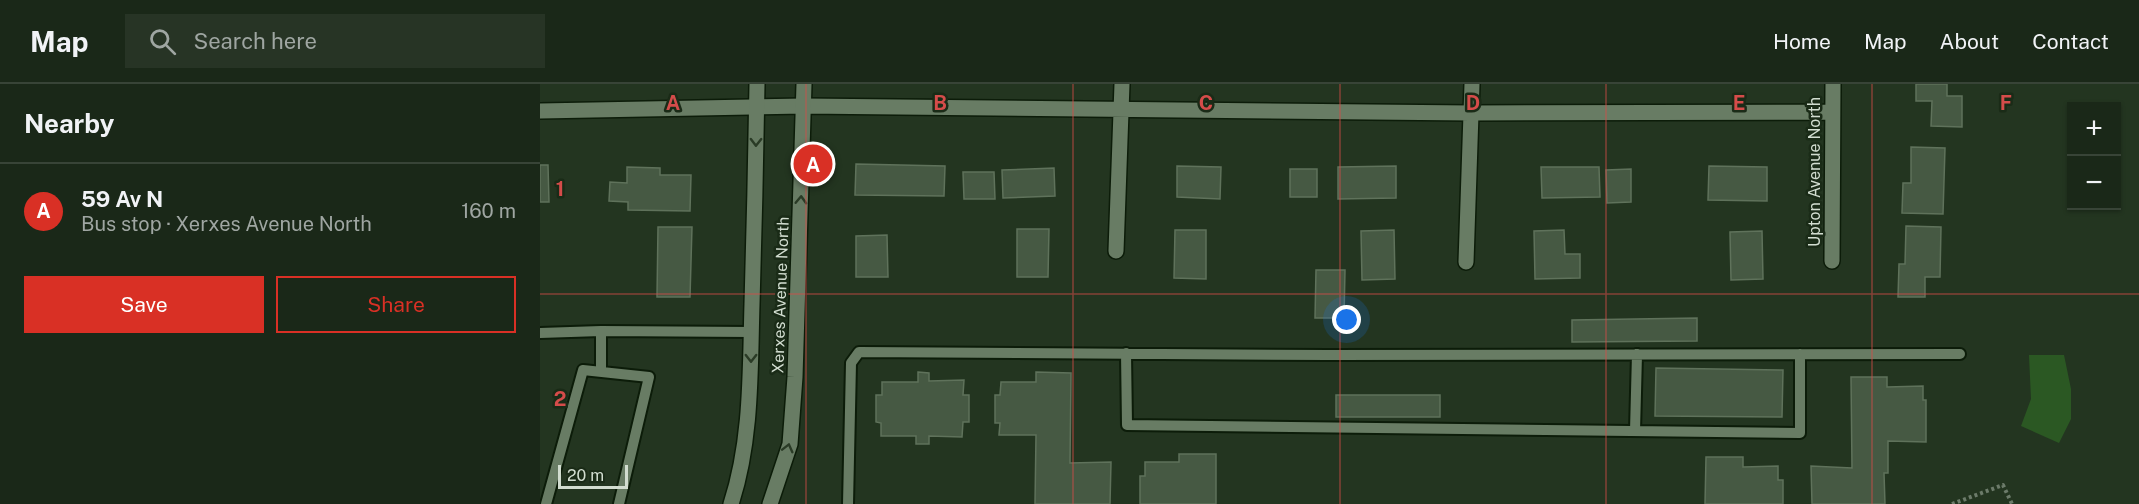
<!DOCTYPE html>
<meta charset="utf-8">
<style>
body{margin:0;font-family:"Public Sans",sans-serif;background:#273425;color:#f1f3f6}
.controls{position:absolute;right:18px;top:18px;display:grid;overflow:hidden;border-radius:0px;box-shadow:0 2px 4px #0004}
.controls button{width:54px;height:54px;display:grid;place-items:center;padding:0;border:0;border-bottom:2px solid #384437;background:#1a2818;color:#f1f3f6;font:30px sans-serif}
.scale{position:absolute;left:18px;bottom:15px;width:70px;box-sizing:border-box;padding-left:6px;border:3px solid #d2ddd0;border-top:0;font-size:16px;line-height:21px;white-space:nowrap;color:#d2ddd0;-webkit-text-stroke:4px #1a2b17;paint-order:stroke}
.you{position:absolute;left:807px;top:236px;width:21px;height:21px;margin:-15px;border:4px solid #fff;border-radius:50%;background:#1a73e8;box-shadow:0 0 0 9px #1a73e833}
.badge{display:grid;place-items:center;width:39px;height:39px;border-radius:50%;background:#d93025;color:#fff;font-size:20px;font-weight:700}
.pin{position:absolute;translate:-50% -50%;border:3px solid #fff;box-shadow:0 2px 6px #0006}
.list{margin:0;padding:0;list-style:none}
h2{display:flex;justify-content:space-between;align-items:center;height:78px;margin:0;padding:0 24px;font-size:26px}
h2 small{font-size:20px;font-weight:400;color:#9fa6a2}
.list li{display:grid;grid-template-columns:39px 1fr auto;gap:18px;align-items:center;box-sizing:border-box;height:96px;padding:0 24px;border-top:2px solid #384437}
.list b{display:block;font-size:22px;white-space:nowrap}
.list p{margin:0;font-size:20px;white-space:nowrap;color:#9fa6a2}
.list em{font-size:20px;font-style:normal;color:#9fa6a2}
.actions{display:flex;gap:12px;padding:18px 24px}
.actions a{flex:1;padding:14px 0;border:2px solid #d93025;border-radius:0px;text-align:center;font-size:21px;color:#d93025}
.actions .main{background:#d93025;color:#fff}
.icon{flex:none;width:33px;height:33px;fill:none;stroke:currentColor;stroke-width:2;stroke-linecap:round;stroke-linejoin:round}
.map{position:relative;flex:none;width:1599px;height:420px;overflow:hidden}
header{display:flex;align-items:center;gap:36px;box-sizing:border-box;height:84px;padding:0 30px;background:#1a2818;border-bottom:2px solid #384437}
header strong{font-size:28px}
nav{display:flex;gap:33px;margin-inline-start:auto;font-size:21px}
.search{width:420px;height:54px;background:#273425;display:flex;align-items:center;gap:15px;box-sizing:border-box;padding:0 21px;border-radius:0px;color:#9fa6a2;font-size:22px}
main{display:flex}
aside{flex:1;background:#1a2818}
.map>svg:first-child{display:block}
</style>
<header>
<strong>Map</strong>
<div class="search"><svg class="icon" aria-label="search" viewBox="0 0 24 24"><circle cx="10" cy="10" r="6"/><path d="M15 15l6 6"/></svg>Search here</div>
<nav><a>Home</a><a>Map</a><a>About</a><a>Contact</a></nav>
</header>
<main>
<aside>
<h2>Nearby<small></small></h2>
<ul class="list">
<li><span class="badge">A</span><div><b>59 Av N</b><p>Bus stop · Xerxes Avenue North</p></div><em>160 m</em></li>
</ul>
<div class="actions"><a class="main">Save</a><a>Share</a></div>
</aside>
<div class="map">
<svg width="1599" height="420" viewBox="0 0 1599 420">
<rect width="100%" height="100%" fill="#233520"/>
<path fill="#2b5823" d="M1489 271H1524L1531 305V335L1519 359 1481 342 1491 315Z"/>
<path fill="#465943" stroke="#5f725b" stroke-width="1.5" d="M1376 0H1407V12H1422V43L1391 42 1392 17H1376Z
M1371 63 1405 64 1403 130 1362 129 1363 99H1371Z
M316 80 405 82 404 112 315 111Z
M0 81H8L9 118H0Z
M637 82 681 83 680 115 637 113Z
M856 82V114L798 115V83Z
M1169 82 1227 83V117L1168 116Z
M87 83 120 84V91H151L150 127 88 126V118L69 117 70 98 87 99Z
M1001 83H1059L1060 113 1002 114Z
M514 84 515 112 463 114 462 86Z
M750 85H777V113H750Z
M1091 85V118L1067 119 1066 86Z
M423 88H454L455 115H424Z
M1366 142 1401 143 1400 193H1385V213H1358L1359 180H1365Z
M118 143H152L150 213H117Z
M477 145H509L508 193H477Z
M635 146H666V195L634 194Z
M854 146 855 195 822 196 821 147Z
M1024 146 1025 170H1040V194L995 195 994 147Z
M1222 147 1223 195 1191 196 1190 148Z
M347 151 348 193H316V152Z
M776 186H805L804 234H775Z
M1157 234V257L1032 258V236Z
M1116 284 1243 286 1242 333 1115 332Z
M378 288 389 289V297L424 296 423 311H429V338H423L422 353 389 352V360H376V352H341V339L336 338V311H342V298H378Z
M496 288 531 289 530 379 571 378 570 420H495L496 351H459L460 339H455V311H460L461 298H496Z
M1311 293H1347V303L1383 302V316H1386V358L1348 357V389H1344L1345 420H1272L1271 382 1312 384Z
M796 311H900V333H796Z
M639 370H676V420H600V392H605V378H639Z
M1166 373H1203V383L1238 382V396H1243V420H1165Z"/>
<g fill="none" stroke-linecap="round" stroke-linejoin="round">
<defs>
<path id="service" d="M61 247 211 248
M0 249 61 247V288
M586 269 587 341 1260 349V270
M1095 347 1097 270
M6 420 43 286 109 293 79 420
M308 420 311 279 319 268 788 271 1420 270"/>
<path id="minor" d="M0 27 264 22 931 29 1292 28
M576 167 582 0
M1292 177 1293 0
M926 178 932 0"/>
<path id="tertiary" d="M191 420C212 356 210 286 212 220 214 147 216 73 217 0
M230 420 250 360 255 293 264 0"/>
</defs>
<use href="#service" stroke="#0c1c09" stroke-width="14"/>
<use href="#minor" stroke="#0c1c09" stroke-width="18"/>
<use href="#tertiary" stroke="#0c1c09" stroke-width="18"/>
<path stroke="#6c7b6a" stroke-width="4" stroke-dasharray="3 3" stroke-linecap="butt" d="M1412 420 1463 401 1472 420"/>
<use href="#service" stroke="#687c64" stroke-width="10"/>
<use href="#minor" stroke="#687c64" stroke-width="15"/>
<use href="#tertiary" stroke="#687c64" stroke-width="15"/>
</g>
<defs><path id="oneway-chevron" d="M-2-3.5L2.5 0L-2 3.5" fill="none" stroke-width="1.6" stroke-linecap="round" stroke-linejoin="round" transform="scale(1.5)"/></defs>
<g stroke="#2a3b26">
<use href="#oneway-chevron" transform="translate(216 58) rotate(91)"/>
<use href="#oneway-chevron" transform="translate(261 116) rotate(-88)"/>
<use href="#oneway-chevron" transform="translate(211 274) rotate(90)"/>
<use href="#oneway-chevron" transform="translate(248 364) rotate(-76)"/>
</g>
<path fill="none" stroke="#d54c4a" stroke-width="1.5" stroke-opacity="0.55" d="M266 0V420M533 0V420M800 0V420M1066 0V420M1332 0V420M0 210H1599"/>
<g text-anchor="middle" stroke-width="5" stroke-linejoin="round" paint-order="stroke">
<g font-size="16" fill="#d2ddd0" stroke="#1a2b17">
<text transform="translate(1274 88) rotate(-90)" y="6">Upton Avenue North</text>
<text transform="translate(240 211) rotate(-88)" y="6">Xerxes Avenue North</text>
</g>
</g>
<g font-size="20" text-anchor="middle" font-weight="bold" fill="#d54c4a" stroke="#1a2b17" stroke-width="5" stroke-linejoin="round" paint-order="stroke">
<text x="133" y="26">A</text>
<text x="400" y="26">B</text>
<text x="666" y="26">C</text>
<text x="933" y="26">D</text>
<text x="1199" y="26">E</text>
<text x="1466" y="26">F</text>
<text x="20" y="112">1</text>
<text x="20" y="322">2</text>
</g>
</svg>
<div class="controls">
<button>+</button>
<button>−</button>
</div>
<div class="scale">20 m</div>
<div class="you"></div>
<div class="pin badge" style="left:273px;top:80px">A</div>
</div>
</main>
